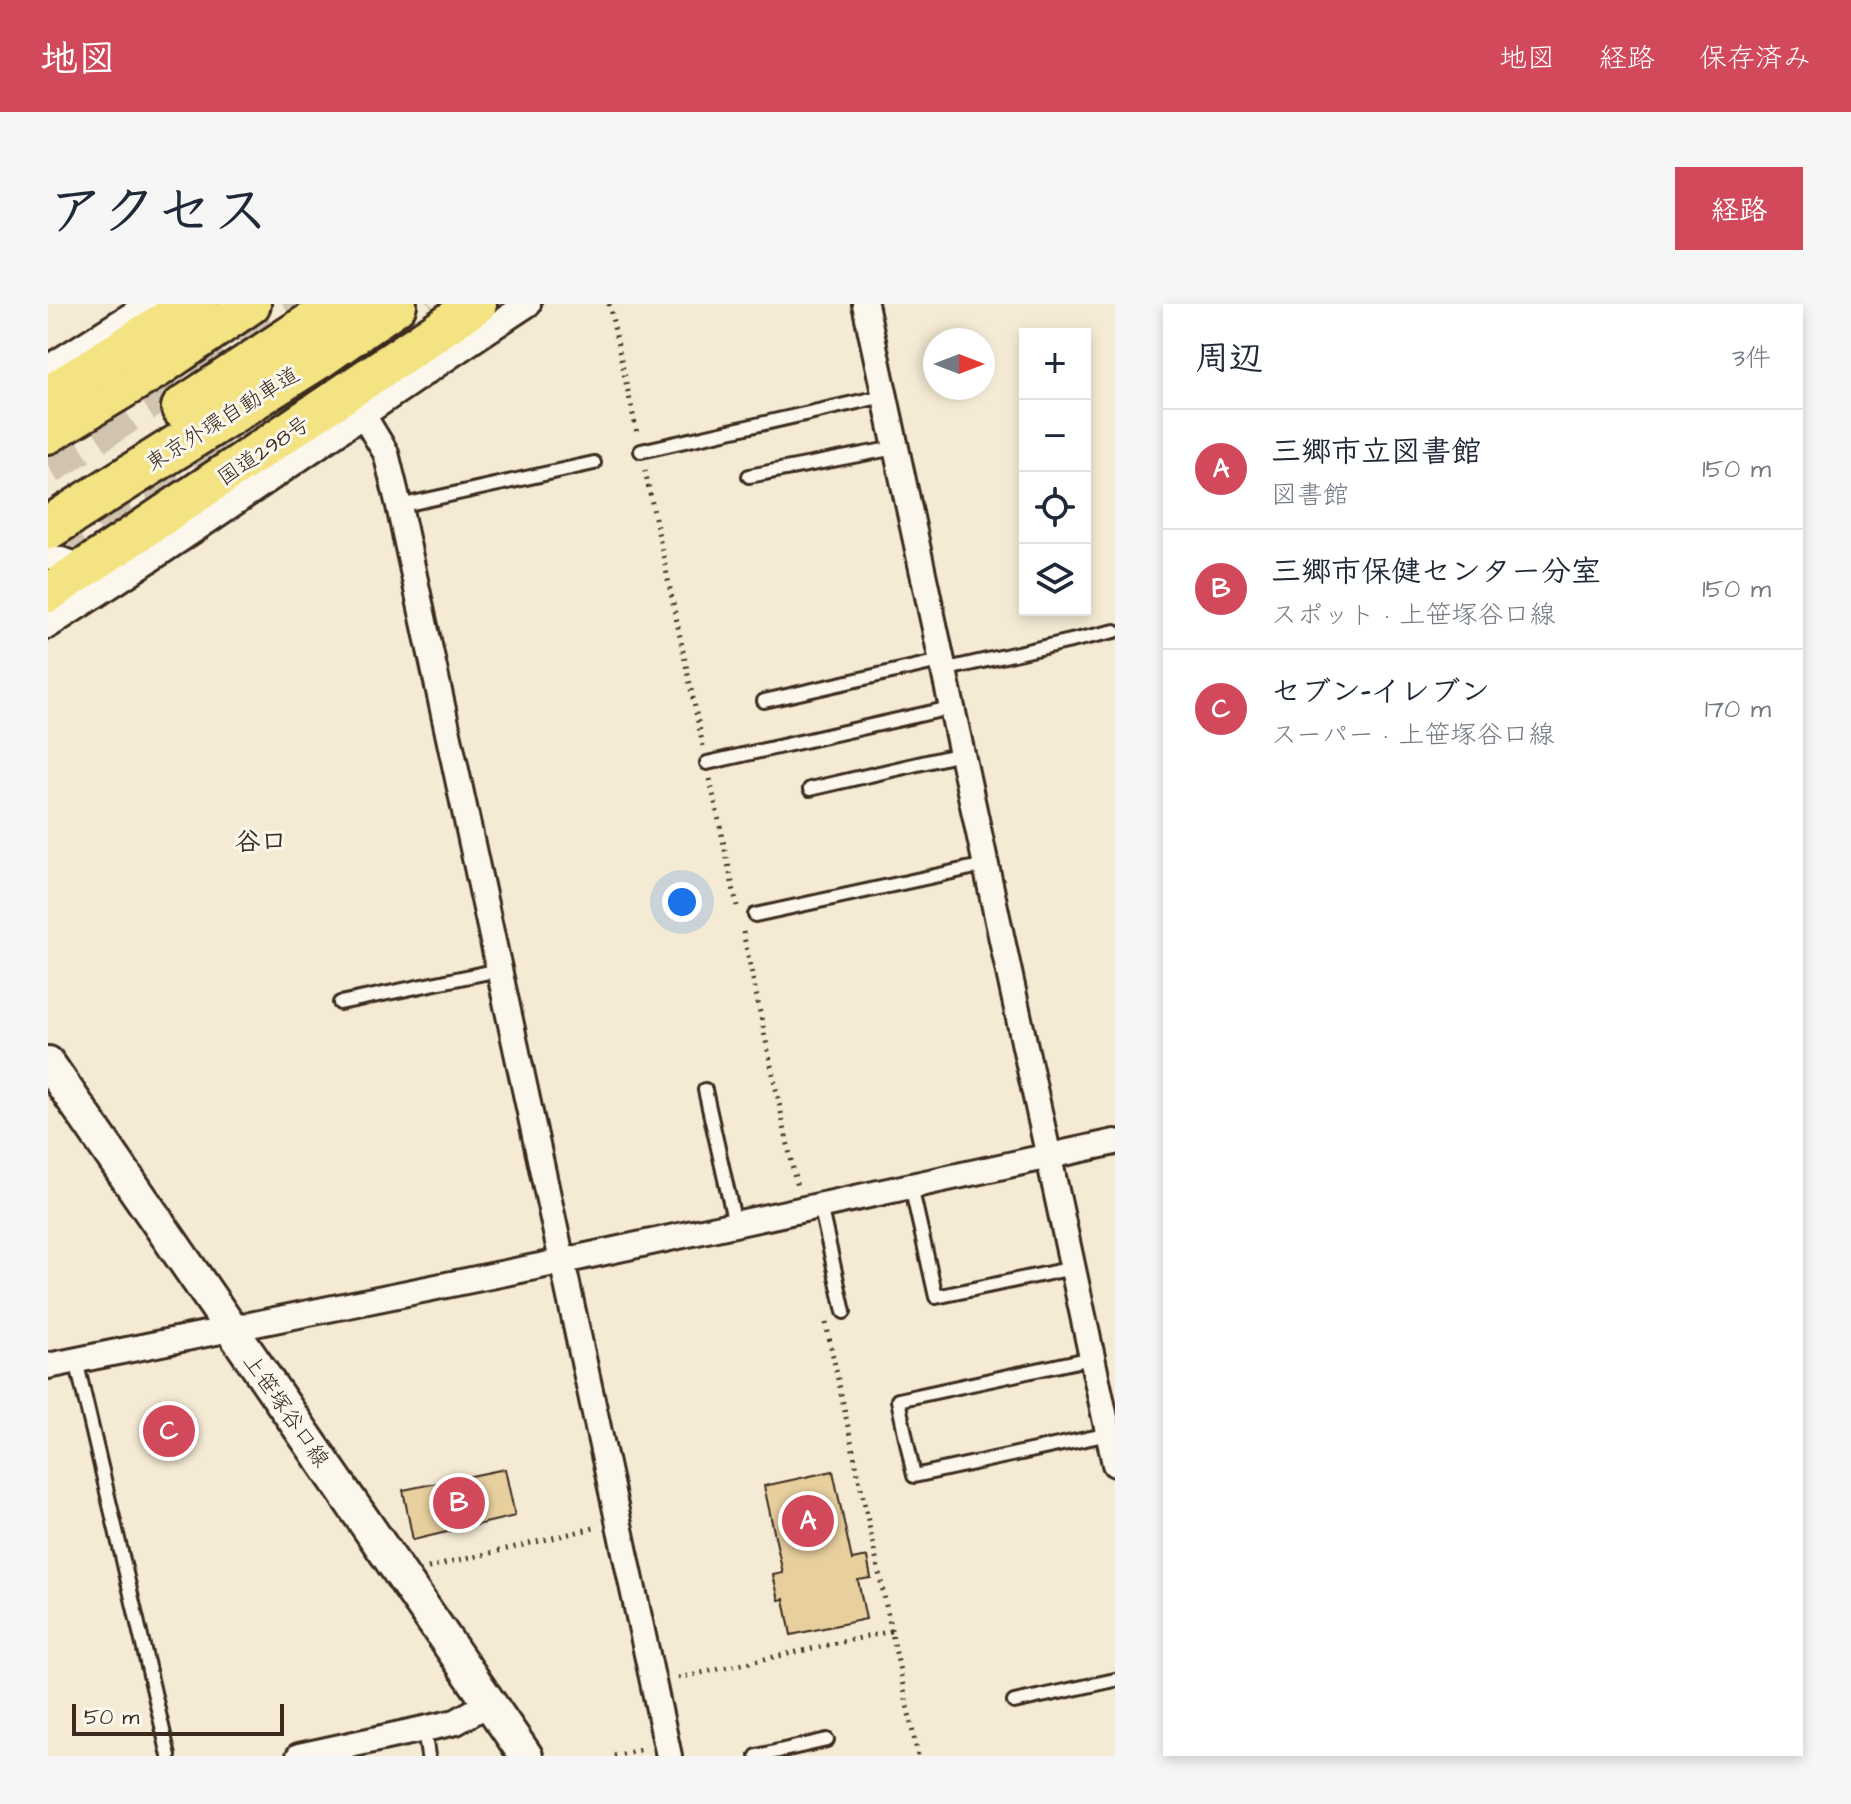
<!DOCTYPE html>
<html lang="ja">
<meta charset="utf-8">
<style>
body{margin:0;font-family:"Architects Daughter","Klee One",sans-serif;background:#f6f6f7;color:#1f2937}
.controls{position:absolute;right:24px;top:24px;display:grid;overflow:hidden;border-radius:0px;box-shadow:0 4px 12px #0003}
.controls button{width:72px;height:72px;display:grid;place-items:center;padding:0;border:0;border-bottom:2px solid #e0e1e3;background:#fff;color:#1f2937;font:40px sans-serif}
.compass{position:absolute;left:875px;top:24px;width:72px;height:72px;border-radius:50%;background:#fff;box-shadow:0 4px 12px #0003;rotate:90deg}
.scale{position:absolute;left:24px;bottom:20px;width:212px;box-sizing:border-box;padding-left:8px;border:4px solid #3b2a1e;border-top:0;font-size:22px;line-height:28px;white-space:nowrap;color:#3b2a1e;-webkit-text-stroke:6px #fbf7ec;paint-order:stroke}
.you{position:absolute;left:634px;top:598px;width:28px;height:28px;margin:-20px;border:6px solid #fff;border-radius:50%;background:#1a73e8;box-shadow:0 0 0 12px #1a73e833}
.badge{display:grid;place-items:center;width:52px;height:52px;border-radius:50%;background:#d1495b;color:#fff;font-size:26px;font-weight:700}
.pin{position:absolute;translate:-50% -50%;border:4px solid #fff;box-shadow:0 2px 8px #0006}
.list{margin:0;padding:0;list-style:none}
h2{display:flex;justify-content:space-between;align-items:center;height:104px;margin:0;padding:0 32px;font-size:34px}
h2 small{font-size:26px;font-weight:400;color:#747a83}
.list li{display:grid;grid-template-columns:52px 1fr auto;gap:24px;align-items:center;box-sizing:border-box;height:120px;padding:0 32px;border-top:2px solid #e0e1e3}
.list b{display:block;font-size:30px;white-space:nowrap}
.list p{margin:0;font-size:26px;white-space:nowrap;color:#747a83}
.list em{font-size:26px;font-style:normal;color:#747a83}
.icon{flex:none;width:44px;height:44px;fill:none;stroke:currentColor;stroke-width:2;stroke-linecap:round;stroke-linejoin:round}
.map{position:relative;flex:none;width:1067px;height:1452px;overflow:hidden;border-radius:0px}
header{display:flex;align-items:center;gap:48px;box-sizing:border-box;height:112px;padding:0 40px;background:#d1495b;color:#fff}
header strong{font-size:38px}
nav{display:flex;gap:44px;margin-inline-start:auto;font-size:28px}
.intro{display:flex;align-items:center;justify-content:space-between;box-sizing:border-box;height:192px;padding:0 48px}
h1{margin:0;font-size:56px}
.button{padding:20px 36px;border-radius:0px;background:#d1495b;color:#fff;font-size:28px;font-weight:700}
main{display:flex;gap:48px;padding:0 48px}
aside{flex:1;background:#fff;border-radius:0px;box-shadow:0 4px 12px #0003}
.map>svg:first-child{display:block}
</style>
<header>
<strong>地図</strong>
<nav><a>地図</a><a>経路</a><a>保存済み</a></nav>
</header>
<div class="intro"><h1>アクセス</h1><a class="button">経路</a></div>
<main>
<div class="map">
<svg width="1067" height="1452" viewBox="0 0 1067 1452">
<rect width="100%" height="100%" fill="#f5ebd5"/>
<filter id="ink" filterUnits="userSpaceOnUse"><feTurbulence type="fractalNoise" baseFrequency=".0125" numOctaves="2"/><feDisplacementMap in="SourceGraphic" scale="16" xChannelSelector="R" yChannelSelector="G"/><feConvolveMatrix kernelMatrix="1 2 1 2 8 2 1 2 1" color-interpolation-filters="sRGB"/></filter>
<g filter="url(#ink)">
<path fill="#e8cf9e" stroke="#3b2a1e" stroke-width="2" d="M457 1165 467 1212 365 1236 355 1186Z
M785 1167 804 1256 819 1253 823 1274 810 1276 818 1315 743 1331 736 1295 731 1296 725 1271 735 1269 716 1182Z"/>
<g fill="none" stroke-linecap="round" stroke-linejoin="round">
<path stroke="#d0c4b0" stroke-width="38" stroke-dasharray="38 19" stroke-linecap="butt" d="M0 162 249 0
M0 251 212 119 383 0"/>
<defs>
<path id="service" d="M593 147 836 92
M701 172 847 144
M351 202 546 159
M895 366 1067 327
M716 397 892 357
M659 459 902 404
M762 485 913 450
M707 611 937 561
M292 699 451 666
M657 786 687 920
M863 882 888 993 1025 964
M772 901 796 1008
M1044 1054 850 1096 866 1172 1061 1130
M28 1056 121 1452
M966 1398 1067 1376
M376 1425 380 1452
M709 1452 779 1436"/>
<path id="minor" d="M817 0 1067 1160
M0 64 101 0
M315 111 338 149 351 202 621 1452
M0 252 40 264
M17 278 54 287C198 194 336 94 480 0
M0 322 54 287
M0 1062 492 962 1067 838
M251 1452 408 1418 441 1399"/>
<path id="secondary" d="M0 759 478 1452"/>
<path id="trunk" d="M0 130 108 65 203 0
M0 289 429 0"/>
<path id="motorway" d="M0 94 148 0
M135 104 294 0
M0 224 271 53 347 0"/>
</defs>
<use href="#service" stroke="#3b2a1e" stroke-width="18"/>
<use href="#minor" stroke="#3b2a1e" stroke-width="30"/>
<use href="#secondary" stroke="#3b2a1e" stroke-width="38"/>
<use href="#trunk" stroke="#3b2a1e" stroke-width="44"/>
<use href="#motorway" stroke="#3b2a1e" stroke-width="48"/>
<path stroke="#3b2a1e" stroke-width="5" stroke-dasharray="2 6" stroke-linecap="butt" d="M561 0 589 129
M597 166 655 442
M662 475 689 602
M695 628 749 884
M778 1019 870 1452
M380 1264 546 1224
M630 1374 844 1327
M566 1452 597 1445"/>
<use href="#service" stroke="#fbf7ec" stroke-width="12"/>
<use href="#minor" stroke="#fbf7ec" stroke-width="24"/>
<use href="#secondary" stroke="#fbf7ec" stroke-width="32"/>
<use href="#trunk" stroke="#f4e382" stroke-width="38"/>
<use href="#motorway" stroke="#f4e382" stroke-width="42"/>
</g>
</g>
<g text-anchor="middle" stroke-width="6" stroke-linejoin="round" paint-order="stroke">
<g font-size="22" fill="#3b2a1e" stroke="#fbf7ec">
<text transform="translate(174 114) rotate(-32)" y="8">東京外環自動車道</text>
<text transform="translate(215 146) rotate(-34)" y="8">国道298号</text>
<text transform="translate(239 1106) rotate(55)" y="8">上笹塚谷口線</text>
</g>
<g font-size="26" font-weight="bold" fill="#3b2a1e" stroke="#fbf7ec">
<text x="213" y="546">谷口</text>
</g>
</g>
</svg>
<div class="controls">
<button>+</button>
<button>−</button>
<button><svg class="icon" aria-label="locate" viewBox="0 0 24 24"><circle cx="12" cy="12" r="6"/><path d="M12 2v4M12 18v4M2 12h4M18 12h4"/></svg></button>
<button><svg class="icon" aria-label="layers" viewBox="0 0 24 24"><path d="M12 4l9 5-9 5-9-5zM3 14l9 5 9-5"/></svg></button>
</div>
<svg class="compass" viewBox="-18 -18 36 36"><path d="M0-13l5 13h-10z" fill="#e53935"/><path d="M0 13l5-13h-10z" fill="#747a83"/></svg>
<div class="scale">50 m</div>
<div class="you"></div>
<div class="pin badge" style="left:760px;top:1217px">A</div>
<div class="pin badge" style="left:411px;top:1199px">B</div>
<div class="pin badge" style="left:121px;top:1127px">C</div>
</div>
<aside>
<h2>周辺<small>3件</small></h2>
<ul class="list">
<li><span class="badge">A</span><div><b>三郷市立図書館</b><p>図書館</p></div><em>150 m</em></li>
<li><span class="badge">B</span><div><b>三郷市保健センター分室</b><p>スポット · 上笹塚谷口線</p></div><em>150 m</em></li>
<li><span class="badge">C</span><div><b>セブン-イレブン</b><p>スーパー · 上笹塚谷口線</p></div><em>170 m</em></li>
</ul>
</aside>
</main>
